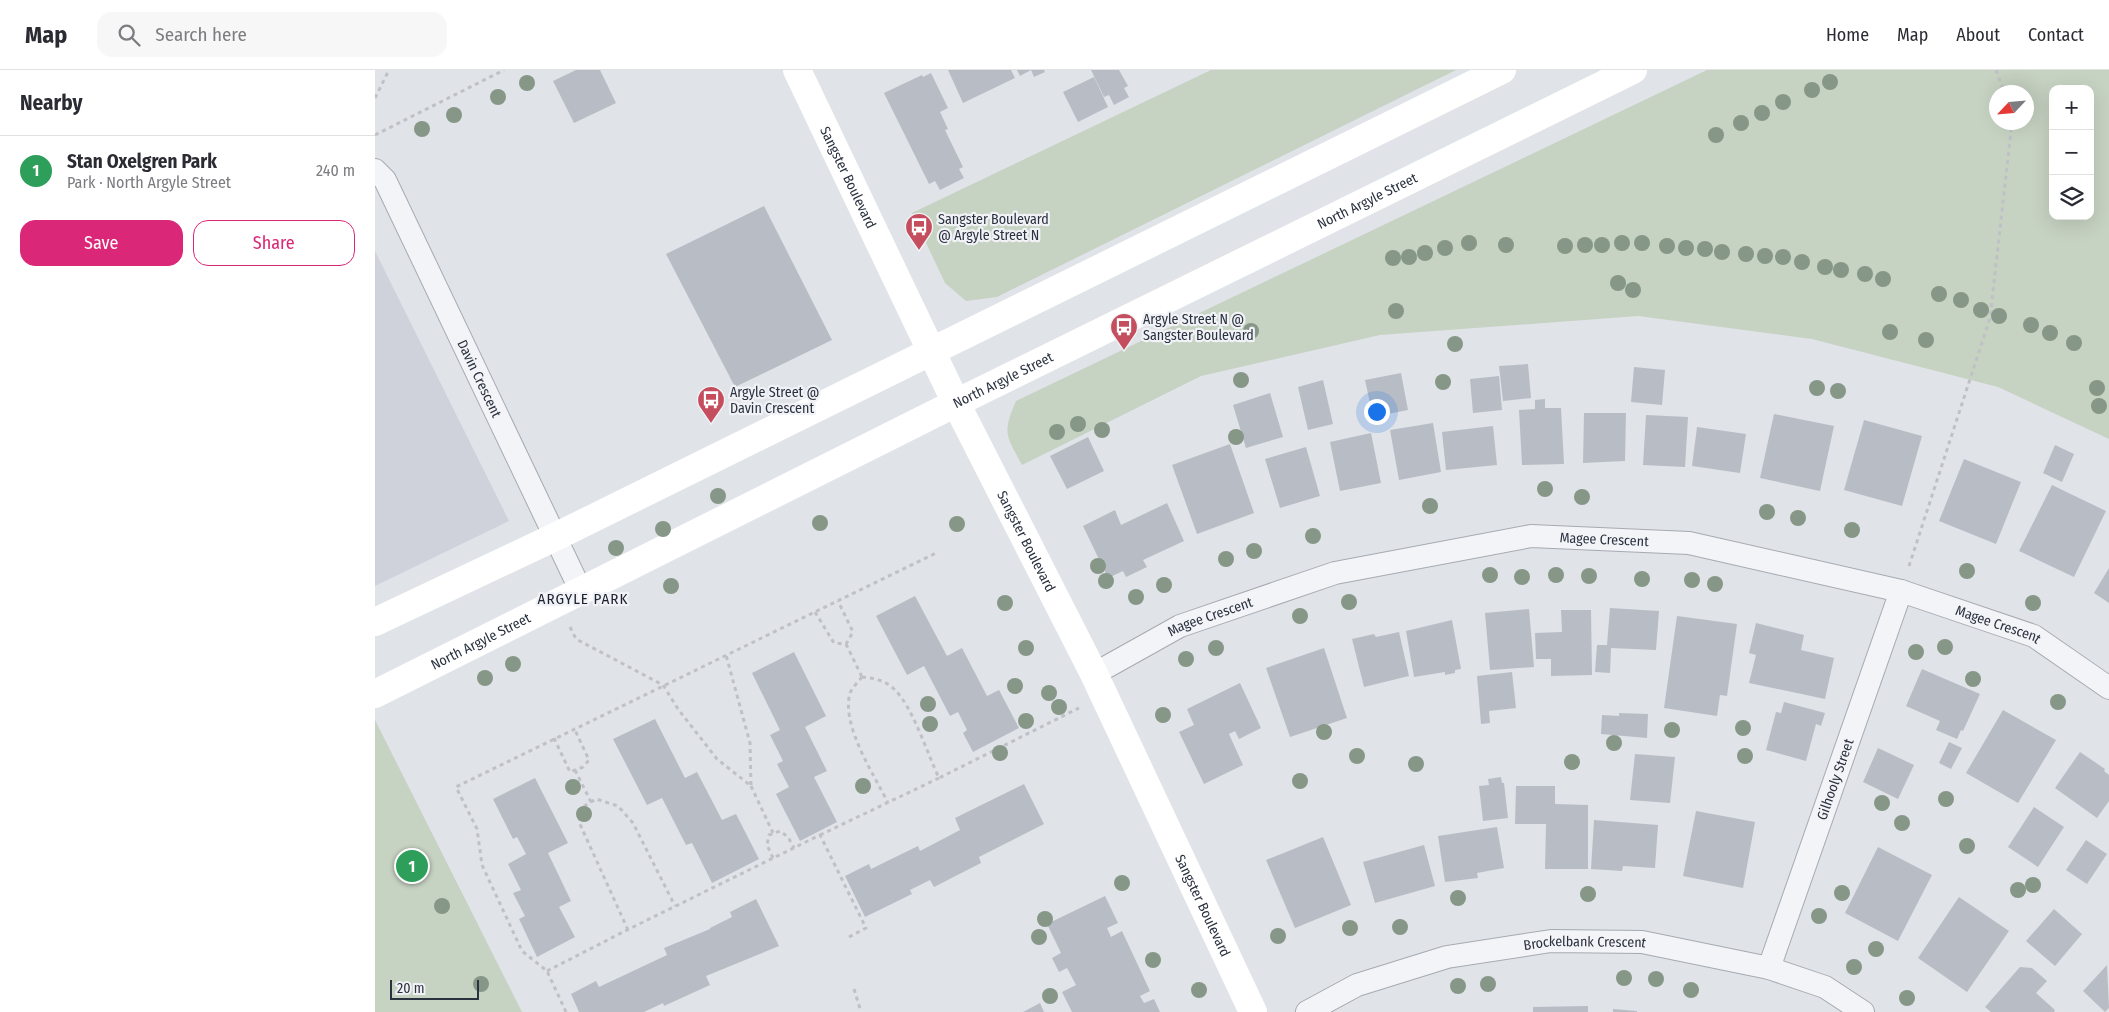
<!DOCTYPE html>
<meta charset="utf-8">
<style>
body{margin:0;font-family:"Fira Sans Condensed",sans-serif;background:#f7f7f7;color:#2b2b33}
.controls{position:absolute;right:15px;top:15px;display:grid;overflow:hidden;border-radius:10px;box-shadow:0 5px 20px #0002}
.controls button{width:45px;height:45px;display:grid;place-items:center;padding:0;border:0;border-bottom:1px solid #e1e1e2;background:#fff;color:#2b2b33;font:25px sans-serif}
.compass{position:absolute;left:1614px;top:15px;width:45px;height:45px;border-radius:50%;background:#fff;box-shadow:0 5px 20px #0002;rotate:244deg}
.scale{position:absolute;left:15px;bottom:12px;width:89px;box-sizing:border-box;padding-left:5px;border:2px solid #2a313f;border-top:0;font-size:14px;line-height:18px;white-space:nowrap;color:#2a313f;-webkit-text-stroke:4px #f0f2f6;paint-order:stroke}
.you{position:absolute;left:1001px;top:341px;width:18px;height:18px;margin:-12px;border:4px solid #fff;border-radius:50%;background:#1a73e8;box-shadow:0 0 0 8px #1a73e833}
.badge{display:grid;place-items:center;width:32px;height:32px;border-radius:50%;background:#db2777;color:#fff;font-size:16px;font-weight:700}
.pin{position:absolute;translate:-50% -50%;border:2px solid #fff;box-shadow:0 1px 5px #0006}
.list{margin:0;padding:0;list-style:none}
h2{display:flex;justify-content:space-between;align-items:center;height:65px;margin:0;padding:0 20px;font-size:21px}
h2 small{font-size:16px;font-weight:400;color:#7c7c81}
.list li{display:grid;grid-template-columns:32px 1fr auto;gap:15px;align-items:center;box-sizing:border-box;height:70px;padding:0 20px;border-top:1px solid #e1e1e2}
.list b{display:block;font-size:19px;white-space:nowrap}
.list p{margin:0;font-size:16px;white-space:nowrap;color:#7c7c81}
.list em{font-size:16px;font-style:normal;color:#7c7c81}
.actions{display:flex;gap:10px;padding:15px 20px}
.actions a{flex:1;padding:11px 0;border:1px solid #db2777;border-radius:15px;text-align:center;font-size:18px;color:#db2777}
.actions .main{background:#db2777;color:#fff}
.icon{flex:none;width:28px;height:28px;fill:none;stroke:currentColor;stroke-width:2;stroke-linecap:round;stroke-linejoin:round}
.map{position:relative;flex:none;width:1734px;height:942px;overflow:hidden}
header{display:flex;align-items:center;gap:30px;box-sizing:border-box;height:70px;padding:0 25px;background:#fff;border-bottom:1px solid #e1e1e2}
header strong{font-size:24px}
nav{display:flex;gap:28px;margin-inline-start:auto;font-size:18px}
.search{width:350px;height:45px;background:#f7f7f7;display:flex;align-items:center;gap:12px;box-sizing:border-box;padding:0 18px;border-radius:15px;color:#7c7c81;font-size:19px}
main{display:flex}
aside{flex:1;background:#fff}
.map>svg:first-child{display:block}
</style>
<header>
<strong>Map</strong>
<div class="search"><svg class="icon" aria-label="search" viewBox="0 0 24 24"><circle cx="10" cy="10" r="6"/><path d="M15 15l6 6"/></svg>Search here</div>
<nav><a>Home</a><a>Map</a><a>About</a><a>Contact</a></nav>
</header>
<main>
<aside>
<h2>Nearby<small></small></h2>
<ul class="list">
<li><span class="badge" style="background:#2e9e5b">1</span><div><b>Stan Oxelgren Park</b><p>Park · North Argyle Street</p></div><em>240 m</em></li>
</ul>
<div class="actions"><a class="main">Save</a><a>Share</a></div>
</aside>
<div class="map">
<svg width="1734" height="942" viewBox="0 0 1734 942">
<rect width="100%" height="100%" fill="#e0e3e8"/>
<path fill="#cfd2da" d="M0 181 134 451 0 516Z"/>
<path fill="#c6d2c2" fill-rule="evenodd" d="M836 0H1081L622 227 591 231 570 213 537 143Z
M1332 0H1734V369L1623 317 1437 269 1263 246 1005 265 826 306 647 395C631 365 627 364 641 331ZM1678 19H1715V146H1678ZM1652 22V52H1622V22Z
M0 650 147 942H0Z"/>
<path fill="#b8bdc5" d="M201 0H225L241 33 199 53 178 11Z
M573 0H636L640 8 588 33Z
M642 0H669L670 2 659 7 656 0 645 6Z
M716 0H744L753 16 749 18 754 27 739 35 734 25 729 27Z
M556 3 573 38 565 42 573 59 570 60 588 97 584 99 589 108 565 120 560 111 554 114 509 23 547 5 548 7Z
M719 7 733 37 703 52 688 22Z
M389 136 457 270 360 317 291 184Z
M1153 294 1156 328 1128 331 1124 296Z
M1259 297 1290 300 1287 335 1256 332Z
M1026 303 1033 340 998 347 990 310Z
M1124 306 1127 340 1098 343 1095 309Z
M948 310 958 354 933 360 923 317Z
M895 323 908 367 871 378 858 335Z
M1170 329V338H1186L1189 394 1147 395 1144 340 1160 339V330Z
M1209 343H1251L1250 391 1208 393Z
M1399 344 1459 356 1445 421 1385 408Z
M1271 345 1313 347 1310 397 1268 395Z
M1489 350 1547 366 1527 436 1469 420Z
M1058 353 1066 402 1024 410 1015 360Z
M1118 356 1122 395 1071 400 1067 362Z
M1322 357 1371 364 1365 403 1317 396Z
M996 363 1006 413 965 421 955 372Z
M713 367 729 401 692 419 675 386Z
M855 374 879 443 822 464 797 395Z
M1680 375 1699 384 1687 412 1668 403Z
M931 377 945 426 905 438 890 389Z
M1589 389 1646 412 1621 474 1564 451Z
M1677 415 1731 441 1699 507 1644 481Z
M792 433 809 471 768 490 772 497 751 507 748 501 733 508 708 456 740 440 746 455Z
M1734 498V533L1719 523Z
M540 526 572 586 587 578 612 626 624 620 644 658 598 682 588 663 592 660 583 642 575 646 549 596 532 605 501 546Z
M1235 538 1284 541 1281 580 1236 578 1235 603 1220 602 1222 575H1232Z
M1154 539 1159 597 1115 600 1110 543Z
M1186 540H1216L1217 605 1176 606V589H1161L1160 563 1187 562Z
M1302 546 1362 554 1352 626 1345 625 1342 646 1289 638Z
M1077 550 1086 599 1080 600V603L1070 605V602L1039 607 1031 561Z
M1381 553 1429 565 1426 580 1459 588 1450 629 1374 613 1381 585 1374 583Z
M1024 562 1034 606 989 617 977 569 999 564 1001 567Z
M949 578 972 648 915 667 891 598Z
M419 582 451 646 430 657 452 701 439 707 462 752 425 771 401 724 414 717 402 694 408 691 395 665 405 660 377 603Z
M1547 599 1605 624 1588 661 1586 660 1582 669 1561 660 1565 651 1531 636Z
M1137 602 1141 638 1114 641 1115 653 1106 654 1102 606Z
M865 613 886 658 864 669 860 661 854 664 868 695 829 714 804 662 819 655 812 639Z
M1409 632 1450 643 1446 656 1441 654 1431 691 1391 680 1401 642 1406 643Z
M1628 640 1681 670 1643 733 1591 703Z
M1244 643 1273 644 1272 668 1226 664 1227 645 1244 646Z
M280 649 310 708 322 702 347 750 361 744 384 789 337 813 317 773 311 775 287 728 272 735 238 669Z
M1574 672 1587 678 1576 699 1564 693Z
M1503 678 1539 695 1523 729 1488 712Z
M1705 682 1730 699 1729 701 1734 705V731L1722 748 1680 718Z
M1260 684 1300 687 1295 733 1255 730Z
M1126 707 1127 713H1129L1133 748 1108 751 1104 716 1114 715 1113 709Z
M160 708 193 773 173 783 196 831 184 837 200 867 162 887 144 849 150 846 138 823 146 820 133 794 151 784 142 767 138 769 118 729Z
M649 714 669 754 604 787 606 793 559 817 555 810 535 820 537 824 490 847 470 806 494 794 496 799 543 776 545 781 585 760 580 748Z
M1141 716H1180V734L1213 735V799H1170L1171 754H1140Z
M1659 737 1689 757 1663 797 1633 777Z
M1321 741 1380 752 1368 818 1308 806Z
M1219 750 1283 755 1280 798 1248 796 1247 801 1216 799Z
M1122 757 1129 798 1102 803 1103 808 1070 812 1063 766Z
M948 767 976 835 920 858 891 790Z
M1711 770 1732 784 1712 814 1691 800Z
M1049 775 1060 816 1000 833 988 792Z
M1503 777 1557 805 1523 871 1470 843Z
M730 826 743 853 732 858 736 867 747 861 775 921 765 926 769 933 779 929 785 942H697L687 922 701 915 692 898 684 902 677 888 686 883 672 854Z
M1584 827 1634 861 1592 922 1543 888Z
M381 829 404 876 331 906 335 915 289 936 288 933 269 942H204L196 924 221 911 224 917 292 885 289 878 335 859V858L357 847 355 842Z
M1679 839 1707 864 1680 896 1651 871Z
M1732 895 1734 938 1730 942 1708 921Z
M1645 897 1657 898 1672 911 1661 923 1680 940 1679 942H1616L1610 937Z
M665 933 669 942H648Z
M1210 936H1213V942H1158V937Z
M1238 939 1262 941V942H1238Z"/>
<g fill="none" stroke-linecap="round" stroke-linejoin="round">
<defs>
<g id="street">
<path id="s1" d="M0 100 10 110 205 519"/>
<path id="s2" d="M719 604 805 556 960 503 1156 466 1314 473 1526 521 1659 566 1734 618"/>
<path id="s3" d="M1394 898 1526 521"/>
<path id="s4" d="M932 942 982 915 1072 887 1176 871 1267 872 1394 898 1450 917 1488 942"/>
</g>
</defs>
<use href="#street" stroke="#a6aab2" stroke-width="24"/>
<path stroke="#bfc1c7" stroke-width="3" stroke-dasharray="4 4" stroke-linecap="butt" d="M1621 0 1629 22
M0 28 14 0
M0 65 129 0
M1534 496 1615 248 1637 52
M440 542 459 573 471 574 478 562 463 531
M195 557 201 569 288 615 303 639 342 689 376 716 375 673 351 585
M471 574 487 607
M487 607C498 608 510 610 519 619 538 637 552 683 564 708L704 638
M487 607C483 612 477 618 475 623 466 656 499 704 513 733
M179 668 195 702 208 697 214 690 199 658
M200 700 216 732
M376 716 398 763
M445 765 564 708
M398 788 392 775 394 765 405 761 413 767 419 778
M253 860 204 752 206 738 221 729 243 736 258 753 300 836
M172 901 254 859 445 765 491 858 472 868
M479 919 486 942
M191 942 172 901 147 881 107 795 102 759 81 717 561 483"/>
<use href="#street" stroke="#f3f4f7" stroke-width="22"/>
<g stroke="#fff" stroke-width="28">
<path id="s5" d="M422 0 581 333 719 604 878 942"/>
<path d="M0 552 180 467 1127 0"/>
<path id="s6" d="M0 624 581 333 1258 0"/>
</g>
</g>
<g fill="#879787">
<circle cx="1455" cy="12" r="8"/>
<circle cx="152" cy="13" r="8"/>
<circle cx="1437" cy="20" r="8"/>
<circle cx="123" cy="27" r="8"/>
<circle cx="1408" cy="32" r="8"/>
<circle cx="1387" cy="43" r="8"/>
<circle cx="79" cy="45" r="8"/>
<circle cx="1366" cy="53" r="8"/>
<circle cx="47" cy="59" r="8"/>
<circle cx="1341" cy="65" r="8"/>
<circle cx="1094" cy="173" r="8"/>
<circle cx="1247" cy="173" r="8"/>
<circle cx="1267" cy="173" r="8"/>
<circle cx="1131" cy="175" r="8"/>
<circle cx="1210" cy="175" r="8"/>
<circle cx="1227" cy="175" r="8"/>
<circle cx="1190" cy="176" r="8"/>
<circle cx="1292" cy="176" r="8"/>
<circle cx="1070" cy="178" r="8"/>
<circle cx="1311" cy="178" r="8"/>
<circle cx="1330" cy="179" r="8"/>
<circle cx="1347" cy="182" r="8"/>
<circle cx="1050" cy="183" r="8"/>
<circle cx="1371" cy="184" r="8"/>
<circle cx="1390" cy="186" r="8"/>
<circle cx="1034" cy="187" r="8"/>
<circle cx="1408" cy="187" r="8"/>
<circle cx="1018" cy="188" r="8"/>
<circle cx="1427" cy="192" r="8"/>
<circle cx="1450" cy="197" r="8"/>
<circle cx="1466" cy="200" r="8"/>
<circle cx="1490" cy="204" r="8"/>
<circle cx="1508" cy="209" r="8"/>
<circle cx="1243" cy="213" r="8"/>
<circle cx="1258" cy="220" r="8"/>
<circle cx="1564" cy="224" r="8"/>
<circle cx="1586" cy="230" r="8"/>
<circle cx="1606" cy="240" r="8"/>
<circle cx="1021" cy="241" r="8"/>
<circle cx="1624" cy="246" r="8"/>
<circle cx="1656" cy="255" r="8"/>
<circle cx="876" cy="261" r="8"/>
<circle cx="1515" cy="262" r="8"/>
<circle cx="1675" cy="263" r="8"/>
<circle cx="1551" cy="270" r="8"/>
<circle cx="1699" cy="273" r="8"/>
<circle cx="1080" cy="274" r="8"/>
<circle cx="866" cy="310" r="8"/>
<circle cx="1068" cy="312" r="8"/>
<circle cx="1442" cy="318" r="8"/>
<circle cx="1722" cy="318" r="8"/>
<circle cx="1463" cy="321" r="8"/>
<circle cx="1724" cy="336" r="8"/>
<circle cx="703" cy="354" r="8"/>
<circle cx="727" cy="360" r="8"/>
<circle cx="682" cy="362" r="8"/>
<circle cx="861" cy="367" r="8"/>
<circle cx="1170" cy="419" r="8"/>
<circle cx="343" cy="426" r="8"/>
<circle cx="1207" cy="427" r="8"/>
<circle cx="1055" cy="436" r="8"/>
<circle cx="1392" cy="442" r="8"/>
<circle cx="1423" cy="448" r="8"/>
<circle cx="445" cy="453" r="8"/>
<circle cx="582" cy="454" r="8"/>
<circle cx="288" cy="459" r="8"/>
<circle cx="1477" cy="460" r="8"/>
<circle cx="938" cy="466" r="8"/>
<circle cx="241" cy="478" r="8"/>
<circle cx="879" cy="481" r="8"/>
<circle cx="851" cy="489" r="8"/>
<circle cx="723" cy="496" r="8"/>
<circle cx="1592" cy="501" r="8"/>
<circle cx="1115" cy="505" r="8"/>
<circle cx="1181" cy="505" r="8"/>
<circle cx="1214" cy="506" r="8"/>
<circle cx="1147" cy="507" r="8"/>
<circle cx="1267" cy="509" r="8"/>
<circle cx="1317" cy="510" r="8"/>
<circle cx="731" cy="511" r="8"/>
<circle cx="1340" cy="514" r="8"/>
<circle cx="789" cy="515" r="8"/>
<circle cx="296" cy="516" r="8"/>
<circle cx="761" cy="527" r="8"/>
<circle cx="974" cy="532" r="8"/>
<circle cx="630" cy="533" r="8"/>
<circle cx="1658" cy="533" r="8"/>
<circle cx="925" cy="546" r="8"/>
<circle cx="1570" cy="577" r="8"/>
<circle cx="651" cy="578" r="8"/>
<circle cx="841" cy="578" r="8"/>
<circle cx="1541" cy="582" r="8"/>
<circle cx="811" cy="589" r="8"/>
<circle cx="138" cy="594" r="8"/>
<circle cx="110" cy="608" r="8"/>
<circle cx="1598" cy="609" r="8"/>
<circle cx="640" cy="616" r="8"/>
<circle cx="674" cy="623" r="8"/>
<circle cx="1683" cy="632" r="8"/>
<circle cx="553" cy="634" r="8"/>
<circle cx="684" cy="637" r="8"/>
<circle cx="788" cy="645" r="8"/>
<circle cx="651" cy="651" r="8"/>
<circle cx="555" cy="654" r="8"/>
<circle cx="1368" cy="658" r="8"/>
<circle cx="1297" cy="660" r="8"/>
<circle cx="949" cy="662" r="8"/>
<circle cx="1239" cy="673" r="8"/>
<circle cx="625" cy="683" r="8"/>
<circle cx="982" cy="686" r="8"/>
<circle cx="1370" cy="686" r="8"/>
<circle cx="1197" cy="692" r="8"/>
<circle cx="1041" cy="694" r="8"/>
<circle cx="925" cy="711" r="8"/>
<circle cx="488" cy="716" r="8"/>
<circle cx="198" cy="717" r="8"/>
<circle cx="1571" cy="729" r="8"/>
<circle cx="1507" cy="733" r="8"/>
<circle cx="209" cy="744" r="8"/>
<circle cx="1527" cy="753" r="8"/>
<circle cx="1592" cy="776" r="8"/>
<circle cx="747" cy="813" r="8"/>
<circle cx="1658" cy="815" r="8"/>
<circle cx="1643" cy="820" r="8"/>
<circle cx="1467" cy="823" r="8"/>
<circle cx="1213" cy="824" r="8"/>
<circle cx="1083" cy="828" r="8"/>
<circle cx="67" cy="836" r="8"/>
<circle cx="1444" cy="846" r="8"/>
<circle cx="670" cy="849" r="8"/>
<circle cx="1025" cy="857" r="8"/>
<circle cx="975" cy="858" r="8"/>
<circle cx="903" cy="866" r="8"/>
<circle cx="664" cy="867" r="8"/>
<circle cx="1501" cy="879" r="8"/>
<circle cx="778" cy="890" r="8"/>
<circle cx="1479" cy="897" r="8"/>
<circle cx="1249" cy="908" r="8"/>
<circle cx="1281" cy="909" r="8"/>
<circle cx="106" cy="914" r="8"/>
<circle cx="1113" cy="914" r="8"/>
<circle cx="1083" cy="916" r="8"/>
<circle cx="824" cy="920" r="8"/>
<circle cx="1316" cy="920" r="8"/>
<circle cx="675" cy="926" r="8"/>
<circle cx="1532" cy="928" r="8"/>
</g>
<defs>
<symbol id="bus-pin" viewBox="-11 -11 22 30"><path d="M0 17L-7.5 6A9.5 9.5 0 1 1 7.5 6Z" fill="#c54e5e" stroke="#f0f2f6"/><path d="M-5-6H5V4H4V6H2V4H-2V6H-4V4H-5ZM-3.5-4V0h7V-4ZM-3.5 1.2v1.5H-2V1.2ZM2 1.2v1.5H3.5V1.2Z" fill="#fff"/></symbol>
</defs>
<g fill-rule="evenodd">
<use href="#bus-pin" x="528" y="141" width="32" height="43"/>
<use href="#bus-pin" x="733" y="241" width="32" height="43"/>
<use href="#bus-pin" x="320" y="314" width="32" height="43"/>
</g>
<g text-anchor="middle" stroke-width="4.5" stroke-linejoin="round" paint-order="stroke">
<g font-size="14" fill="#2a313f" stroke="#f0f2f6">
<text dy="5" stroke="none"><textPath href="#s5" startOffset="119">Sangster Boulevard</textPath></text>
<text dy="5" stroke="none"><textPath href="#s6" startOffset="1108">North Argyle Street</textPath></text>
<text dy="5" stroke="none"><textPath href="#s1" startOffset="234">Davin Crescent</textPath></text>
<text dy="5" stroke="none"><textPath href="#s6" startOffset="702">North Argyle Street</textPath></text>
<text dy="5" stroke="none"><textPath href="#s2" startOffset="535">Magee Crescent</textPath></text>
<text dy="5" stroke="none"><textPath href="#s5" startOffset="524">Sangster Boulevard</textPath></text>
<text dy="5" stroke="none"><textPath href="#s2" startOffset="130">Magee Crescent</textPath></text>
<text dy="5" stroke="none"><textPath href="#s2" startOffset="940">Magee Crescent</textPath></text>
<text dy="5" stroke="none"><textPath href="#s6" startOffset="118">North Argyle Street</textPath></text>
<text dy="5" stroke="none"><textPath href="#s3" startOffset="200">Gilhooly Street</textPath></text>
<text dy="5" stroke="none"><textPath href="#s5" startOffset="929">Sangster Boulevard</textPath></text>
<text dy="5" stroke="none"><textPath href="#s4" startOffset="290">Brockelbank Crescent</textPath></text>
</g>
<g font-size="14" fill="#2a313f" stroke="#f0f2f6" text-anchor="start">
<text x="563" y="154">Sangster Boulevard<tspan x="563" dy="16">@ Argyle Street N</tspan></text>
<text x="768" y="254">Argyle Street N @<tspan x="768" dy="16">Sangster Boulevard</tspan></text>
<text x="355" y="327">Argyle Street @<tspan x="355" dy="16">Davin Crescent</tspan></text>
</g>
<g font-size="15" letter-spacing="1" fill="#1c2230" stroke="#f0f2f6">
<text x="208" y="534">ARGYLE PARK</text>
</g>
</g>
</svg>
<div class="controls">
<button>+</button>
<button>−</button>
<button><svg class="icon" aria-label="layers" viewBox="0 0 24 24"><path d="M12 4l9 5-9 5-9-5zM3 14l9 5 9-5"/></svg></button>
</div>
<svg class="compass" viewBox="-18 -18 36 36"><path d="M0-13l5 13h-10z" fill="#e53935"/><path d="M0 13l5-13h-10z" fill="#7c7c81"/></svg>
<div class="scale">20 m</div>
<div class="you"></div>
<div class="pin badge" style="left:37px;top:796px;background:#2e9e5b">1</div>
</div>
</main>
